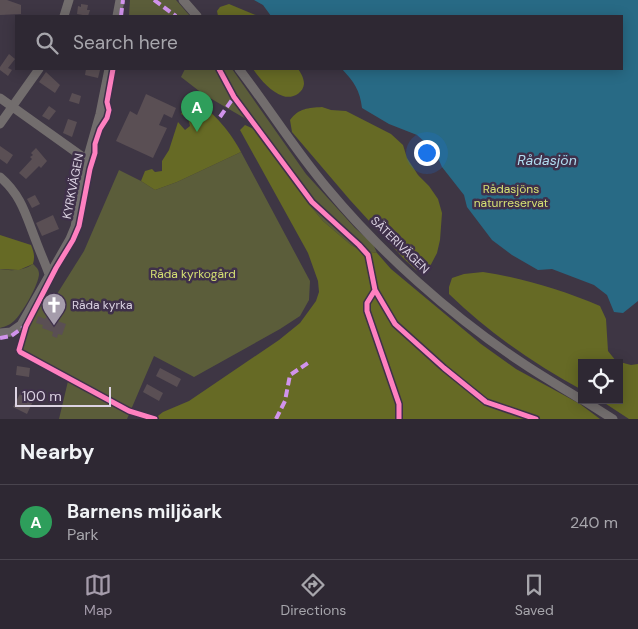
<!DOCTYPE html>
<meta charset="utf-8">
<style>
body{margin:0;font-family:"DM Sans",sans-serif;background:#36303b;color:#f1f3f6}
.controls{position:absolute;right:15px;bottom:15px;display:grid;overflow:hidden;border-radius:0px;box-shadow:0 2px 12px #0003}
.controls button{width:45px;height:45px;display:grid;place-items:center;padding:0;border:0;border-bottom:1px solid #49444e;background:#2e2833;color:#f1f3f6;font:25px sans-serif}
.scale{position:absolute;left:15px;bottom:12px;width:96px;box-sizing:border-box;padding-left:5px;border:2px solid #dcd3e3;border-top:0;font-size:14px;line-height:18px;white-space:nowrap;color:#dcd3e3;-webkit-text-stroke:4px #3f304a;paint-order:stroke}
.you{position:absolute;left:426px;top:152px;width:18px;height:18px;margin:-12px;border:4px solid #fff;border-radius:50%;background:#1a73e8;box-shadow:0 0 0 8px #1a73e833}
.badge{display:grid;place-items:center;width:32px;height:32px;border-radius:50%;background:#a59cab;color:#fff;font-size:16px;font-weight:700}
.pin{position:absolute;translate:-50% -41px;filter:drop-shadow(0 1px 2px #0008)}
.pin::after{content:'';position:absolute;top:26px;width:18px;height:15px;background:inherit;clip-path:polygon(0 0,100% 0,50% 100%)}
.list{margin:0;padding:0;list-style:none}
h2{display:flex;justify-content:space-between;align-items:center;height:65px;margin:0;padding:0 20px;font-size:21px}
h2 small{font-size:16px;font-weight:400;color:#a7a6ac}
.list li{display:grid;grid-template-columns:32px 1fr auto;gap:15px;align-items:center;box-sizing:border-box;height:75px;padding:0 20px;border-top:1px solid #49444e}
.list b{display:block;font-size:19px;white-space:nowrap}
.list p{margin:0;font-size:16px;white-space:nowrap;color:#a7a6ac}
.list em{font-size:16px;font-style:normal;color:#a7a6ac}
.icon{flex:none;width:28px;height:28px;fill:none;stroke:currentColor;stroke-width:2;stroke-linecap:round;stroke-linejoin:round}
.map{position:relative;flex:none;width:638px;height:419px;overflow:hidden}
.search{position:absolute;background:#2e2833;box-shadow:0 2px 12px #0003;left:15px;right:15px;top:15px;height:55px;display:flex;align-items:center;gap:12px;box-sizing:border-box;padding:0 18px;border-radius:0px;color:#a7a6ac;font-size:19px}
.sheet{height:140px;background:#2e2833}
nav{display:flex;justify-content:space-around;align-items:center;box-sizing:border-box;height:70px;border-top:1px solid #49444e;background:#2e2833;font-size:14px;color:#a7a6ac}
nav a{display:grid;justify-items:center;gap:2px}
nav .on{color:#a59cab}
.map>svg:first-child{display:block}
</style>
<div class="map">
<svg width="638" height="419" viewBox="0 0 638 419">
<rect width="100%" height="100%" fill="#3e3644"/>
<path fill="#5b5d3a" d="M130 0H176L190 16H129Z
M185 69H232L306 174 355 228 373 244 377 253 360 250 351 245 323 221 307 202 274 153 246 119 203 94 181 77Z
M241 152 310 281 309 300 300 316 280 329 194 377 154 356 127 419H59L69 377 21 352 29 324 39 305 48 302 57 294 84 251 119 170 141 181 155 190 177 182Z
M33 264C36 267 39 269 39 274 39 284 22 314 14 321 10 325 6 326 0 328V269C11 271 23 271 33 264Z"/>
<path fill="#666a25" d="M229 4 258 16H218L217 11 220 7Z
M253 69H298C301 73 304 78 304 84 303 94 291 99 283 96 271 92 260 79 253 69Z
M195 103C212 108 233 136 241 152L177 182 155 190 141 181 145 171 152 169 155 172 162 171V161L169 150 178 122 185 130 190 126 188 118 181 114 186 104Z
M322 107 331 110 346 111 391 134 403 145 407 158 418 175 429 186 438 199 442 213 440 240 437 253 426 274 416 270 403 258 350 200 292 132 290 120C299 108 308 108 322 107Z
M245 125 256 130 274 153 307 202 323 221 351 245 360 250 377 253 391 269 481 344 516 369 580 404 600 419H154L163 412 189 401 279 340 300 323 316 301 319 292 318 281 308 253 240 130Z
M0 235 31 245C34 252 35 257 33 264L19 270 0 269Z
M483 272C523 278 562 290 600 306L606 319 608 351 616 361 631 365 638 364V419H629L600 400H619V363H582V390C534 364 488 332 449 294V287L452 278 464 274Z"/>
<path fill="#286a85" d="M254 0H638V301L623 313 614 312 607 295 594 285 552 269 538 270 512 255 492 240 467 207 464 195 442 167 435 151 417 135 389 124 362 108C360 90 354 82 342 69H622V16H271L263 5Z"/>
<path fill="#5a4f54" d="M0 0H7L21 5V14L0 15Z
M81 4 88 5 87 10H90L88 16 77 14 78 6 81 7Z
M9 54 15 59 8 68 12 70 8 76 0 70V67Z
M86 69 100 70 98 78 85 75Z
M46 72 60 85 55 93 39 82Z
M72 93 81 96 79 104 69 101Z
M146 94 176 108 172 118 164 114 159 125 167 128 153 158 116 141 130 111 137 115Z
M49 106 56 111 49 120 42 116Z
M68 119 77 122 72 137 63 133Z
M0 146 13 155 7 164 0 159Z
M36 148 47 161 41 168 39 166 26 179 19 173 32 159 30 157 33 155 31 153Z
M35 195 40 204 32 208 27 199Z
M53 215 59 229 42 236 36 223Z
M38 316 45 319 46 317 66 324 62 335 58 334 57 338 52 336 53 332 42 328 43 325 36 323Z
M17 366 30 368 29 377 16 375Z
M160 368 181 379 177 387 156 376Z
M147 384 163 393 159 401 143 392Z
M21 392 34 399 27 414 13 407Z"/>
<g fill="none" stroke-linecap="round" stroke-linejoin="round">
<path stroke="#726d6d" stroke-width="9" d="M183 0 197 16
M64 16 69 0
M117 16 120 0
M239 69C269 108 295 150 327 188 381 253 450 315 521 362 540 375 561 387 582 400
M0 98 87 160
M0 124 39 69
M0 177C22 196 26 216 36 241 40 252 45 263 49 274
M0 333 11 332 21 325 70 239 75 227 87 160 100 114 109 69
M583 400 613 419"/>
<path stroke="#d193ec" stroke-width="4" stroke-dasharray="8 4" stroke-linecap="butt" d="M154 0 176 16
M121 16 123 0
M220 117 234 97
M0 338 11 336 24 327
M276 419 285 401 290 375 308 363"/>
<defs>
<path id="cycleway" d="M113 69 107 102 109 110 107 118 100 129 95 144V153L90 169 79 226 73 240 56 268 26 326 19 350 20 352 129 411 155 419
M219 69 234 97 312 202 359 245 368 255 375 290 395 324 444 368 486 402 536 419
M375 290 367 303V311L399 404V419"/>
</defs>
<use href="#cycleway" stroke="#3f304a" stroke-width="8"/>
<use href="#cycleway" stroke="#ff80c0" stroke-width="5"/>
</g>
<defs>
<symbol id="church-pin" viewBox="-11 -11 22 30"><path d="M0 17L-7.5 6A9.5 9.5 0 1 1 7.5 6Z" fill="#a59cab" stroke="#3f304a"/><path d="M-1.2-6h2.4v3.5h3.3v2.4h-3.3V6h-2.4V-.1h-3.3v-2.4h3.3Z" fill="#fff"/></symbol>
</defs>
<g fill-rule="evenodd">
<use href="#church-pin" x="40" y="291" width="28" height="38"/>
</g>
<g text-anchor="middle" stroke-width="5" stroke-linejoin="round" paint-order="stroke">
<g font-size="12" fill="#dcd3e3" stroke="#3f304a">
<text transform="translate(73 186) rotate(-79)" y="4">KYRKVÄGEN</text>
<text transform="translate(400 245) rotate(44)" y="4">SÄTERIVÄGEN</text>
</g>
<g font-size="12" fill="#d5e073" stroke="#3f304a">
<text x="511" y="193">Rådasjöns<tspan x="511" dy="14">naturreservat</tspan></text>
<text x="193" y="278">Råda kyrkogård</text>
</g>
<g font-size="12" fill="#dcd3e3" stroke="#3f304a" text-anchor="start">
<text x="72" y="309">Råda kyrka</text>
</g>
<g font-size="14" font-style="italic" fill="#b1ddf1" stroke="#3f304a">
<text x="547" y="165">Rådasjön</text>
</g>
</g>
</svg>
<div class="controls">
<button><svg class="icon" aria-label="locate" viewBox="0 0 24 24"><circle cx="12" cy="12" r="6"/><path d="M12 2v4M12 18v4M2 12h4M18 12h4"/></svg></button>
</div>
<div class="scale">100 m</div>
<div class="you"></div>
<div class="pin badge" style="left:197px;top:132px;background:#2e9e5b">A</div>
<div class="search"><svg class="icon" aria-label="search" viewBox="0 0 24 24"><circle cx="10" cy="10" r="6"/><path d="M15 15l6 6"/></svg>Search here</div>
</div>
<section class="sheet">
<h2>Nearby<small></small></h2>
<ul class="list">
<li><span class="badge" style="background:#2e9e5b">A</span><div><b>Barnens miljöark</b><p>Park</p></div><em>240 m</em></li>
</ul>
</section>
<nav>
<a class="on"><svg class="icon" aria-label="map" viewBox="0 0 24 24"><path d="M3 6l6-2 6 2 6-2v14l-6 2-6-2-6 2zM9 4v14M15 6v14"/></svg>Map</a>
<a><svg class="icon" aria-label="directions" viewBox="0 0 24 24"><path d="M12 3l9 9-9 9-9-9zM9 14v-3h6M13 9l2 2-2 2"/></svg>Directions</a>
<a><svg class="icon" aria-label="saved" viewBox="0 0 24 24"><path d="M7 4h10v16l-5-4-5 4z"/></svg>Saved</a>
</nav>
